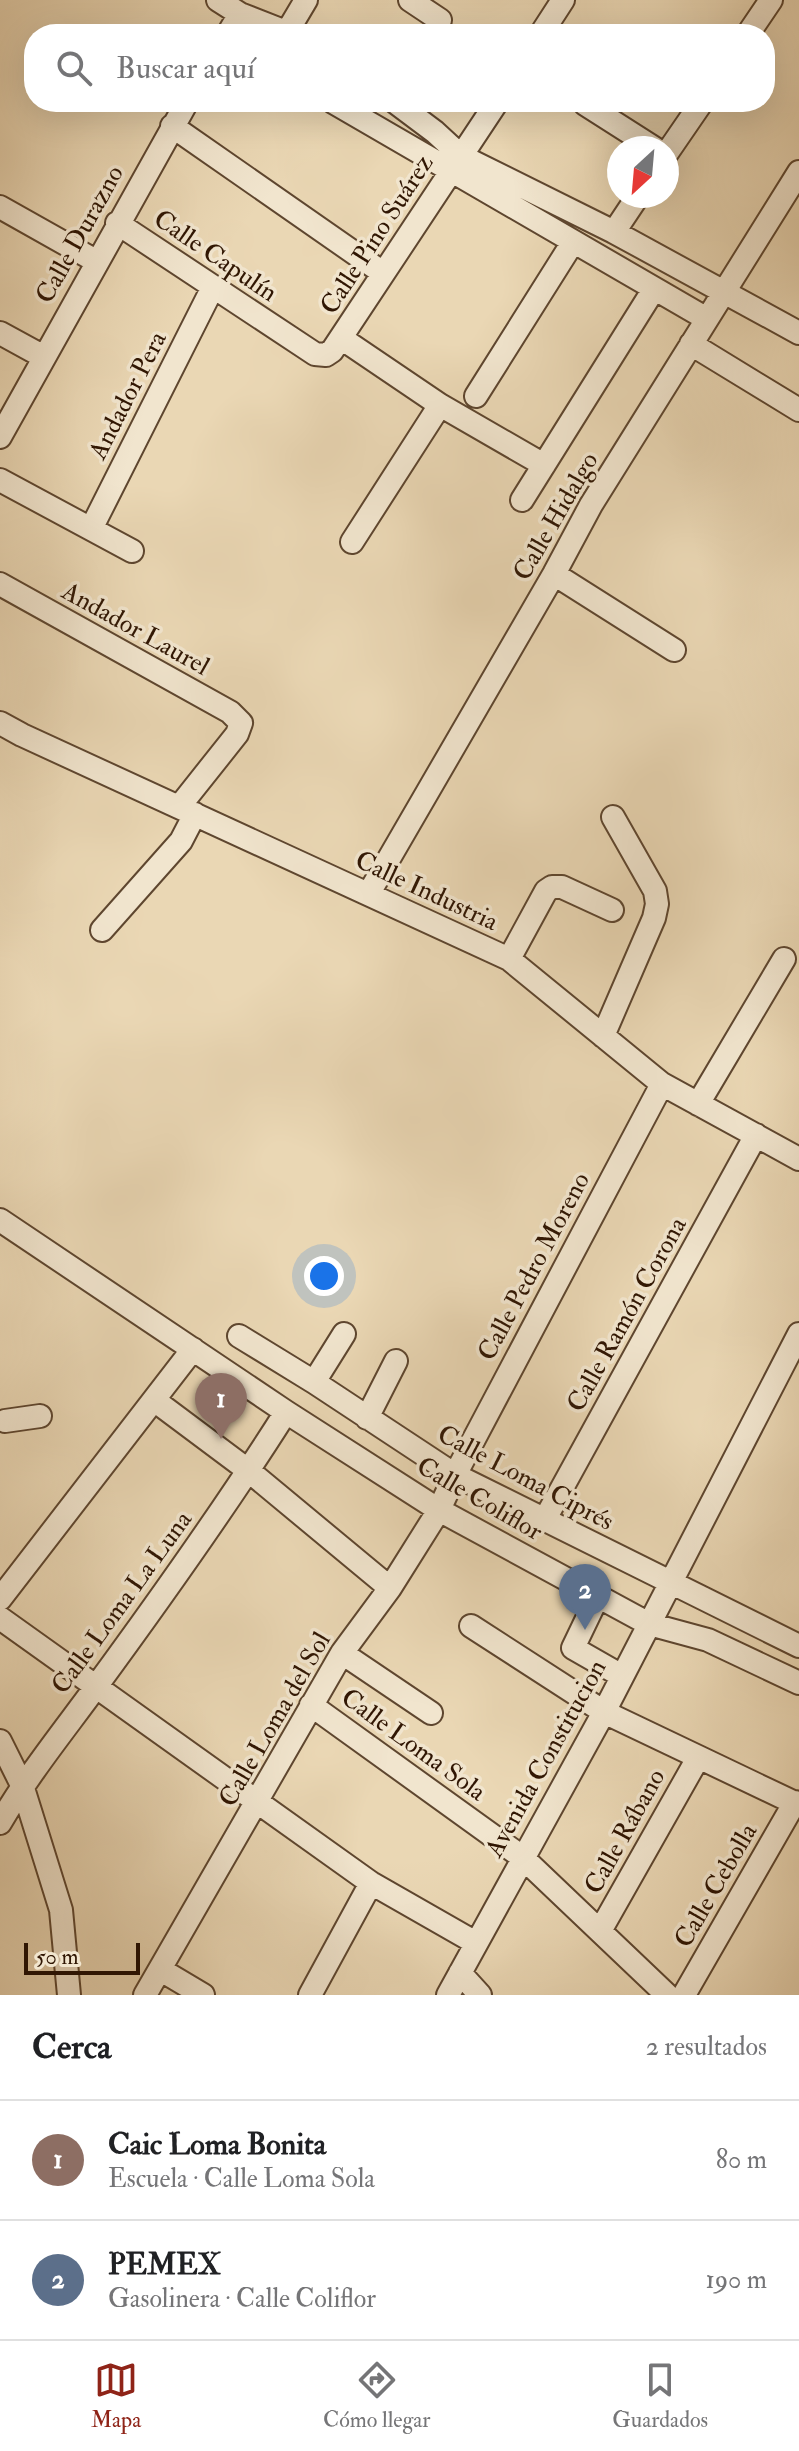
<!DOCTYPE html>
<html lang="es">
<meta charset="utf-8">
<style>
body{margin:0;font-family:"IM FELL Double Pica",serif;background:#f6f6f6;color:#202124}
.compass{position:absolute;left:607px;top:136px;width:72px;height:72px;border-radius:50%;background:#fff;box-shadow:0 8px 32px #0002;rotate:206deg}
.scale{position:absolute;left:24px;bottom:20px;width:116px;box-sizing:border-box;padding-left:8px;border:4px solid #301603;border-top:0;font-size:22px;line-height:28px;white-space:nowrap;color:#301603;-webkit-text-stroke:6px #f1e5ce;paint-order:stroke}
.you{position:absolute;left:324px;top:1276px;width:28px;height:28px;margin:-20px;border:6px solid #fff;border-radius:50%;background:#1a73e8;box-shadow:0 0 0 12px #1a73e833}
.badge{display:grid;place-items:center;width:52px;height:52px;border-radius:50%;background:#8f2418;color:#fff;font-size:26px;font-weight:700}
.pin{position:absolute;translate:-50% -66px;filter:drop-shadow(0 2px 4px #0008)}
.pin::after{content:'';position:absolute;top:42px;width:28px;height:24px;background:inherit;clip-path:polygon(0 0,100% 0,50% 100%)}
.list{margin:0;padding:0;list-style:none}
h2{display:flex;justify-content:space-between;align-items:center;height:104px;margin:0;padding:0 32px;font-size:34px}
h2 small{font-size:26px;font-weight:400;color:#757577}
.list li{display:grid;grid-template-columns:52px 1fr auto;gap:24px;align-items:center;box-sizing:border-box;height:120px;padding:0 32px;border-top:2px solid #e0e0e0}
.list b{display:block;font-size:30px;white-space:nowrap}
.list p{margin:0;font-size:26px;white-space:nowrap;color:#757577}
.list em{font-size:26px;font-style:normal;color:#757577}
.icon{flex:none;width:44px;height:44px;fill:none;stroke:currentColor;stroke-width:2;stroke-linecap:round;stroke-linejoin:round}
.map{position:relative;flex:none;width:799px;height:1995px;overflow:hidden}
.search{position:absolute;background:#fff;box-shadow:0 8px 32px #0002;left:24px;right:24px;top:24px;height:88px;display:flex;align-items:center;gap:20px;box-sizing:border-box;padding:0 28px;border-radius:32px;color:#757577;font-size:30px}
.sheet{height:344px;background:#fff}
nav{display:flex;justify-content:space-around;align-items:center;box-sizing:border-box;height:112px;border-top:2px solid #e0e0e0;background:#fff;font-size:22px;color:#757577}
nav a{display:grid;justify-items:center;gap:4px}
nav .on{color:#8f2418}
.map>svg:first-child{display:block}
</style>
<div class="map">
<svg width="799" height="1995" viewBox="0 0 799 1995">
<rect width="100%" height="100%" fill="#ead7b4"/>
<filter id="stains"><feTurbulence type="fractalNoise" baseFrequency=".0025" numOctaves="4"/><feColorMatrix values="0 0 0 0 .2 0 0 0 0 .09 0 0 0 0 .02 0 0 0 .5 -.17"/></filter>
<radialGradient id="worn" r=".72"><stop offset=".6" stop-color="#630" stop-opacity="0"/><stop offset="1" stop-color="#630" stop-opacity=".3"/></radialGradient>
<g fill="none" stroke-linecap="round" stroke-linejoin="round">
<defs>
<path id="minor" d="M218 0 240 14 291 34
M410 0 440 20
M287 32 306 0
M228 34 240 14
M541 34 563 0
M748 34 771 0
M333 102 707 319
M395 102 435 132 461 156 614 232 799 333
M585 104 654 148
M172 126 383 273
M667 153 702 102
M0 207 96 261
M117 223 315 354 326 355 332 351 497 102
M614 232 638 196
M0 333 44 357
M341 338 440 405 544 465
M691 344 799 410
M476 396 573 242
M0 437 187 102
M0 480 132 551
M522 500 654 289
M91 529 213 287
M352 542 440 405
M554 574 674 650
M0 584 230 712 241 723 237 734 179 807
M0 723 22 735 509 959 662 1084 799 1159
M369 893 554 574 591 505 799 172
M102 930 181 841 195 814
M509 959 546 891 552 887H562L612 910
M603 1036 654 918 657 904 655 891 613 817
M698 1104 784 959
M0 1220 286 1412 439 1510 649 1624 708 1640 799 1683
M239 1336 314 1382 455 1475 799 1646
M314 1382 344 1334
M154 1400 249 1471 390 1588
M367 1418 396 1361
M5 1421 40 1416
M545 1519 756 1135
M598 1596 573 1648 622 1676
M0 1599 193 1349
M0 1618 371 1883 476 1943
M471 1626 604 1712 799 1805
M342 1653 431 1713
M311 1705 522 1857 667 1995
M0 1741 22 1785 61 1910 69 1995
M0 1823C28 1775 62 1733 95 1688 161 1598 226 1507 286 1412
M600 1931 698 1758
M161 1970 203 1995
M460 1973 480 1995
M145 1995 342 1653 390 1588 439 1510 455 1475 662 1084
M310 1995 371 1883
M448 1995 604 1712 799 1334
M684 1995 795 1802"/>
</defs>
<use href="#minor" stroke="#5e462f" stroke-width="26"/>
<use href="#minor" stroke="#f1e5ce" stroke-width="22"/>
</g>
<g text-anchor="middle" stroke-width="7" stroke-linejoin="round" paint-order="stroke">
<g font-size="26" fill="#301603" stroke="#f1e5ce">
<text transform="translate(79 234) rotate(-61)" y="9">Calle Durazno</text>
<text transform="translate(376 234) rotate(-57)" y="9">Calle Pino Suárez</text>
<text transform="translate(216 255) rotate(34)" y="9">Calle Capulín</text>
<text transform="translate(127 395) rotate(-63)" y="9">Andador Pera</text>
<text transform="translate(555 516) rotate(-60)" y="9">Calle Hidalgo</text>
<text transform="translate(136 628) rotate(29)" y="9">Andador Laurel</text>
<text transform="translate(427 890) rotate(25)" y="9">Calle Industria</text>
<text transform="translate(533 1266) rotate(-62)" y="9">Calle Pedro Moreno</text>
<text transform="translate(626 1314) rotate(-61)" y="9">Calle Ramón Corona</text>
<text transform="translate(526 1477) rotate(28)" y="9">Calle Loma Ciprés</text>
<text transform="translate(480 1498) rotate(30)" y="9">Calle Coliflor</text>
<text transform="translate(121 1602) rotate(-54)" y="9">Calle Loma La Luna</text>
<text transform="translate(274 1719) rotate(-60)" y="9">Calle Loma del Sol</text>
<text transform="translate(414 1744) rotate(36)" y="9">Calle Loma Sola</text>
<text transform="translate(545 1758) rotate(-61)" y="9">Avenida Constitucion</text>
<text transform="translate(624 1831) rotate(-61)" y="9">Calle Rábano</text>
<text transform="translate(715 1885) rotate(-60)" y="9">Calle Cebolla</text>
</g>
</g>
<rect width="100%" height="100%" filter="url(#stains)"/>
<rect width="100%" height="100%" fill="url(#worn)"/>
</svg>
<svg class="compass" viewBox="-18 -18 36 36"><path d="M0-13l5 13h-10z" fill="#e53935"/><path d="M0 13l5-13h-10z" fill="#757577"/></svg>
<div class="scale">50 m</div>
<div class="you"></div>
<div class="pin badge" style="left:221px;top:1439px;background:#8d6e63">1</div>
<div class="pin badge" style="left:585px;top:1630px;background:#5c6f8a">2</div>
<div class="search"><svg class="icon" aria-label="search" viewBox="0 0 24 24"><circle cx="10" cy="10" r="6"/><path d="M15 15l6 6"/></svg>Buscar aquí</div>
</div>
<section class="sheet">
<h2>Cerca<small>2 resultados</small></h2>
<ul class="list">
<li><span class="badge" style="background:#8d6e63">1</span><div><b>Caic Loma Bonita</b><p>Escuela · Calle Loma Sola</p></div><em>80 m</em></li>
<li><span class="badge" style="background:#5c6f8a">2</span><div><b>PEMEX</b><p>Gasolinera · Calle Coliflor</p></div><em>190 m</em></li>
</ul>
</section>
<nav>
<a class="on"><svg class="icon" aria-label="map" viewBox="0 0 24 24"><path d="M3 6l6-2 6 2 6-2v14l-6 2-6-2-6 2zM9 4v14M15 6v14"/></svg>Mapa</a>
<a><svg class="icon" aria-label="directions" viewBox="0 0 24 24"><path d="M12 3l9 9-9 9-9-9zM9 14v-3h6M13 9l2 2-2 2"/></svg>Cómo llegar</a>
<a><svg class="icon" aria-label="saved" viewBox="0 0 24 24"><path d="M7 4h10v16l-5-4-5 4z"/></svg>Guardados</a>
</nav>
